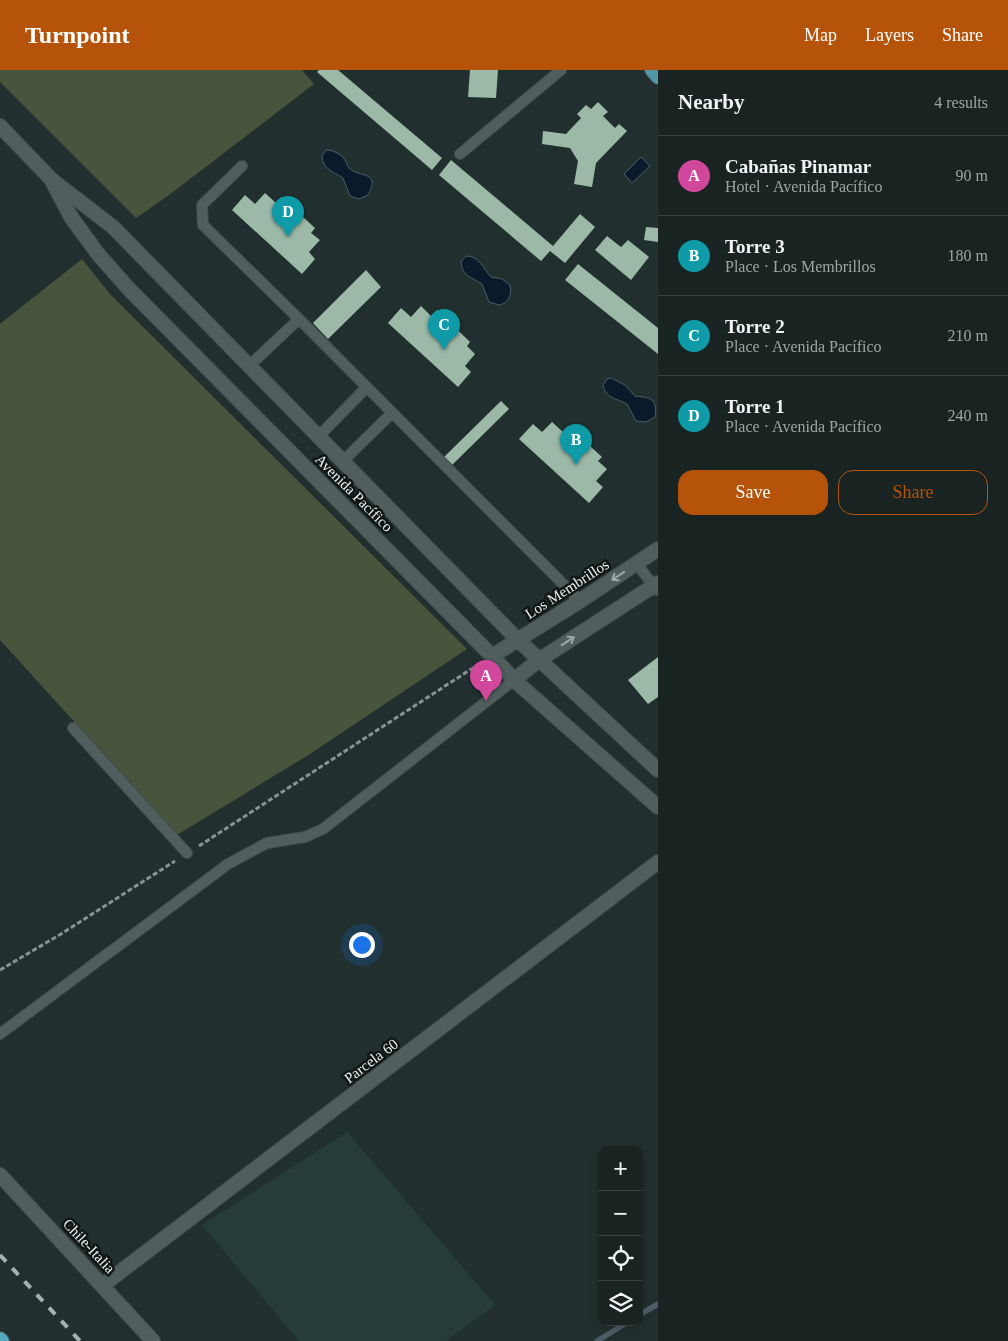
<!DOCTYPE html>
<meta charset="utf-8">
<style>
body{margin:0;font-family:"Times New Roman",serif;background:#26302f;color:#f1f3f6}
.controls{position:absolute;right:15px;bottom:15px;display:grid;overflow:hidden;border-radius:10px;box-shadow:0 2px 8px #0003}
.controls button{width:45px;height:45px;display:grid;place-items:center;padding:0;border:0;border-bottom:1px solid #374140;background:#192422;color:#f1f3f6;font:25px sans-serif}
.you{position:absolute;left:361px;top:874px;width:18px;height:18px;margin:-12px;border:4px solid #fff;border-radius:50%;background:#1a73e8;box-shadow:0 0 0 8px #1a73e833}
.badge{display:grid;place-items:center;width:32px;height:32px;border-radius:50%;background:#b45309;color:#fff;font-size:16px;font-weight:700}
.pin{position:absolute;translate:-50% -41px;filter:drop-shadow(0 1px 2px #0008)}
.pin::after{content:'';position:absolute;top:26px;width:18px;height:15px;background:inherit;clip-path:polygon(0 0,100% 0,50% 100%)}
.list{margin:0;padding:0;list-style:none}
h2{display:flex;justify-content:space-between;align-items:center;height:65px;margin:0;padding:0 20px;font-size:21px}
h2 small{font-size:16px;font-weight:400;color:#9fa4a5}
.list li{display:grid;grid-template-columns:32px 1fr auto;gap:15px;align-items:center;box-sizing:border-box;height:80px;padding:0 20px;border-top:1px solid #374140}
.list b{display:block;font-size:19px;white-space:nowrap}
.list p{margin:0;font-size:16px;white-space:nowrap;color:#9fa4a5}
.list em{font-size:16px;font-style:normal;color:#9fa4a5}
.actions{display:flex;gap:10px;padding:15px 20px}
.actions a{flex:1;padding:11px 0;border:1px solid #b45309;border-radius:15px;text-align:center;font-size:18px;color:#b45309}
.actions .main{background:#b45309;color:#fff}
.icon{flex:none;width:28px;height:28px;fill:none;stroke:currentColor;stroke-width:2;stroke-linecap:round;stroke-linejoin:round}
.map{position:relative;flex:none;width:658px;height:1271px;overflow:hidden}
header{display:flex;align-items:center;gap:30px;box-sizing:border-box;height:70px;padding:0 25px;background:#b45309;color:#fff}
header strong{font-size:24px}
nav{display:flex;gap:28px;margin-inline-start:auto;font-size:18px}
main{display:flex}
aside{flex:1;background:#192422}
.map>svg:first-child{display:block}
</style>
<header>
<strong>Turnpoint</strong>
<nav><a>Map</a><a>Layers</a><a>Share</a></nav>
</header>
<main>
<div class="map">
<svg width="658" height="1271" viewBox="0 0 658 1271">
<rect width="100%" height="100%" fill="#21302e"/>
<path fill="#253c3a" d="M347 1062 495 1235 446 1271H299L202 1155Z"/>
<path fill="#49543d" d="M0 0H302L314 14 169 125 136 148 0 12Z
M82 189 110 224 467 579 310 684 177 765 0 570V254Z"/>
<path fill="#091a2b" stroke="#4d5c67" d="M326 80C334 80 343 85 346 92 348 95 347 96 350 99 358 107 382 101 368 125L359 129 350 126 343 108C333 101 323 100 322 86Z
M641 87 650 96 632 113 624 104Z
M466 186C480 186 483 199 491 207L502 209 510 215C512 225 509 233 499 235L489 232 482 214C472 207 462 207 461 192Z
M611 308 625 315 635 326C649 328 658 327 655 347L646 352 636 351 627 334C616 328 606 329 603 315L607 309Z"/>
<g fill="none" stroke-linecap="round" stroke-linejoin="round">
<path stroke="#4d5c67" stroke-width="5.5" d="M639 1245 658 1234
M597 1271 628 1252"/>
</g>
<path fill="#9cb9a8" d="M319 0H338L442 88 432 100 317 2Z
M470 0H498L496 28 468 27Z
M598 32 608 42 603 46 615 58 619 54 627 61 596 93 592 117 574 114 578 91 570 78 542 74 543 61 566 64 581 48 577 44 586 35 591 39Z
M451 90 553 176 580 144 595 157 565 193 550 181 541 191 439 105Z
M265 123 276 133 281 127 315 158 311 163 320 170 309 182 315 189 302 204 232 140 245 125 255 134Z
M646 157 658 158V172L644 170Z
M607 166 621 177 628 170 649 187 631 210 595 180Z
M578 194 658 258V284L565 210Z
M366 200 381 217 328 269 313 253Z
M421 236 431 246 437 240 470 272 467 276 475 284 465 296 471 302 458 317 388 253 401 238 411 247Z
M501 331 509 339 451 396 443 388Z
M552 352 563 362 568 356 602 387 598 391 607 399 596 411 603 417 589 433 519 369 533 354 542 362Z
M658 587V627L648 634 628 610Z"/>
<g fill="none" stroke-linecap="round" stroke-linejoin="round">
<defs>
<path id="service" d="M460 84 561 0
M242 96 202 135 203 155 299 249 580 531
M249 296 299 249
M318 367 366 318
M343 391 392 343
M636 493 657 520
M73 658 187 783
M0 964 228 794 267 773 305 767 323 759 514 610"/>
<path id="minor" d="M0 56 52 110 113 157 517 569 658 700
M53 113 71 147 98 184 128 218 492 586 514 610 658 737
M492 586 580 531 658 479
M514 610 539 590 658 513
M0 1105 153 1271
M103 1215 658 792"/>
<path id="primary" d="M652 0 658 7"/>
<path id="trunk" d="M0 1269 2 1271"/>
</defs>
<use href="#service" stroke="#404d4c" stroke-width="12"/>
<use href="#minor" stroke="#404d4c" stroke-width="16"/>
<use href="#primary" stroke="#404d4c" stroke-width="16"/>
<use href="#trunk" stroke="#404d4c" stroke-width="16"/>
<path stroke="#889493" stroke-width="3" stroke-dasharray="5 2.5" stroke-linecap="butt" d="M199 776 479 594
M0 900 61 864 175 791"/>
<use href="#service" stroke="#505f5e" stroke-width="10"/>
<use href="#minor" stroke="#505f5e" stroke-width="14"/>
<use href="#primary" stroke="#5396a7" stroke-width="14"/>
<use href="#trunk" stroke="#54a8bf" stroke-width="14"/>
<path stroke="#a6b1b0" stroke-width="4" stroke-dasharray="9 9" stroke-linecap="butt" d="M0 1185 80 1271"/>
</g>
<defs><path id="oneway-shaft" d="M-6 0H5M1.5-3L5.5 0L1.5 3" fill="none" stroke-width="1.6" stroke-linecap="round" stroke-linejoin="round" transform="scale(1.25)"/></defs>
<g stroke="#9eaaa9">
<use href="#oneway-shaft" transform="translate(618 506) rotate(146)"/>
<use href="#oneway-shaft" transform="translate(568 571) rotate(-33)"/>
</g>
<g text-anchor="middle" stroke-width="5" stroke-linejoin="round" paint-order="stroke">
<g font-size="15" fill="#ecf5f4" stroke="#101616">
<text transform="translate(354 423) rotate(45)" y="5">Avenida Pacífico</text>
<text transform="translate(567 519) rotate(-33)" y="5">Los Membrillos</text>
<text transform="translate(371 991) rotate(-37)" y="5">Parcela 60</text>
<text transform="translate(89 1176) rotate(47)" y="5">Chile-Italia</text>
</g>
</g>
</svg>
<div class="controls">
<button>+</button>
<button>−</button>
<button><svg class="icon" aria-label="locate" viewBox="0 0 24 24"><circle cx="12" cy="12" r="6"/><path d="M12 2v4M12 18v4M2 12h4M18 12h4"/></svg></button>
<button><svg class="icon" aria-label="layers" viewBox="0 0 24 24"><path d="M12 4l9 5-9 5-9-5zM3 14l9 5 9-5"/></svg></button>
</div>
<div class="you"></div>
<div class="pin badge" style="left:486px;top:631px;background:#d1479c">A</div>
<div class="pin badge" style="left:576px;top:395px;background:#0f9aa8">B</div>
<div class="pin badge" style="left:444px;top:280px;background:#0f9aa8">C</div>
<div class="pin badge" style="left:288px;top:167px;background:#0f9aa8">D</div>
</div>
<aside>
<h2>Nearby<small>4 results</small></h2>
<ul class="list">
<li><span class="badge" style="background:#d1479c">A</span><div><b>Cabañas Pinamar</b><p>Hotel · Avenida Pacífico</p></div><em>90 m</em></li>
<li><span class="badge" style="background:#0f9aa8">B</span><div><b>Torre 3</b><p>Place · Los Membrillos</p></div><em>180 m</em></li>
<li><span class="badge" style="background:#0f9aa8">C</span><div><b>Torre 2</b><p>Place · Avenida Pacífico</p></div><em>210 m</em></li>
<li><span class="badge" style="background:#0f9aa8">D</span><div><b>Torre 1</b><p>Place · Avenida Pacífico</p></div><em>240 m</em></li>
</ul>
<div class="actions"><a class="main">Save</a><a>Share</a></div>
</aside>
</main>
